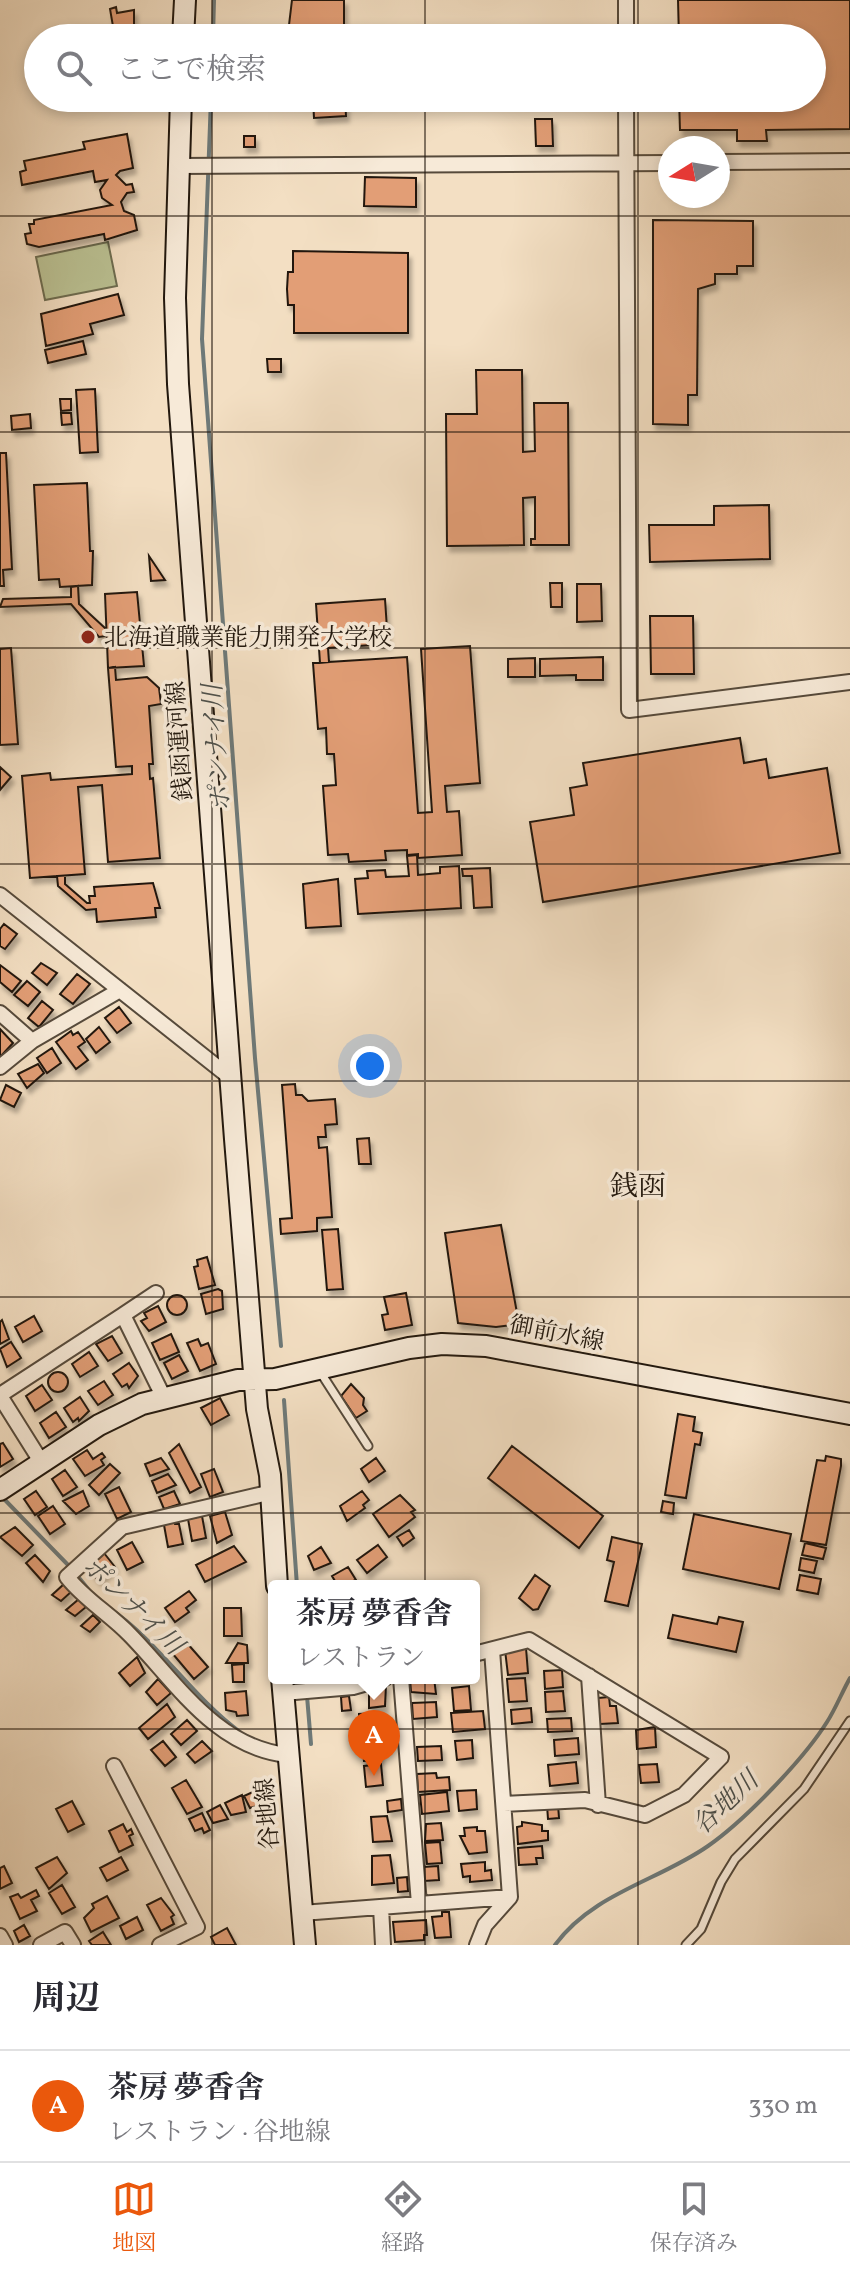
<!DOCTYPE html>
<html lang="ja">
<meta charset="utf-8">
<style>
body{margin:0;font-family:Vollkorn,"Noto Serif JP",serif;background:#f2f2f3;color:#2b2b33}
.compass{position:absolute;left:658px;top:136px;width:72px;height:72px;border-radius:50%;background:#fff;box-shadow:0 4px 12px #0003;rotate:259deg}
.you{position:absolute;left:370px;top:1066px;width:28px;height:28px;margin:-20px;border:6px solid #fff;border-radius:50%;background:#1a73e8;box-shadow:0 0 0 12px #1a73e833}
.badge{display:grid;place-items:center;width:52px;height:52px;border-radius:50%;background:#ea580c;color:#fff;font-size:26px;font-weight:700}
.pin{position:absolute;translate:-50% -66px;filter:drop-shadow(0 2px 4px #0008)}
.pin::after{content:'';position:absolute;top:42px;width:28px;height:24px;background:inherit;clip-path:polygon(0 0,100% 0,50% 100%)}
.popup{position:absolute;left:268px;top:1580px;width:212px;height:104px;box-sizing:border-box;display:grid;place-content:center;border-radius:8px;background:#fff;filter:drop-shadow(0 2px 6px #0005);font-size:26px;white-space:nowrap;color:#7c7c81}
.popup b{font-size:30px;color:#2b2b33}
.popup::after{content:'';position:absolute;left:50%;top:100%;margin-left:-16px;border:16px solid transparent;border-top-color:#fff}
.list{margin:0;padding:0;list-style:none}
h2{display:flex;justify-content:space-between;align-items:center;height:104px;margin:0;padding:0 32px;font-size:34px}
h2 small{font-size:26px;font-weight:400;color:#7c7c81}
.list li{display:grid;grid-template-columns:52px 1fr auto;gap:24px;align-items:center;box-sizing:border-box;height:112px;padding:0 32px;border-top:2px solid #e1e1e2}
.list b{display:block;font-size:30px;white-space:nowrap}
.list p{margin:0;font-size:26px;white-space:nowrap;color:#7c7c81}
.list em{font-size:26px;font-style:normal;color:#7c7c81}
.icon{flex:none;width:44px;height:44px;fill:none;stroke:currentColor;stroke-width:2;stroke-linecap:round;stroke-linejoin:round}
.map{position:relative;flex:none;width:850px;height:1945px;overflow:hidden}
.search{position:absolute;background:#fff;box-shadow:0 4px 12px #0003;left:24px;right:24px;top:24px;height:88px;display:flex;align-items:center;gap:20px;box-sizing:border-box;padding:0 28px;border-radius:44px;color:#7c7c81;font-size:30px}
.sheet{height:216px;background:#fff}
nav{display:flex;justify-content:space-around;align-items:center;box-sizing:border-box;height:112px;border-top:2px solid #e1e1e2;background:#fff;font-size:22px;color:#7c7c81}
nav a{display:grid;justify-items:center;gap:4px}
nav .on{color:#ea580c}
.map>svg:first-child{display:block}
</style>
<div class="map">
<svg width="850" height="1945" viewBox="0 0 850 1945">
<defs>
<filter id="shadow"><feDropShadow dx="3" dy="5.5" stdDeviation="2" flood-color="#0004"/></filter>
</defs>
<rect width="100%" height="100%" fill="#f3dfc3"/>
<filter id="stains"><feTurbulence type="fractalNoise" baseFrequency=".0025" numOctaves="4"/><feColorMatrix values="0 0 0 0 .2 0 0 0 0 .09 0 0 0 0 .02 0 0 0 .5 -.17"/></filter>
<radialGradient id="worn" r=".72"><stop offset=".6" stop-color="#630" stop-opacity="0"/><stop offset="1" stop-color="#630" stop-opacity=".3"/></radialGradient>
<path fill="#bbc294" stroke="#6e6d51" stroke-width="2" d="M108 242 117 286 45 300 36 257Z"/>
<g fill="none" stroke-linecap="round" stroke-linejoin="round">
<path stroke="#6e7978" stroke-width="4" d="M213 38 214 0
M211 98 202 339 255 1058 281 1346
M284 1400 297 1586
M5 1500 70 1567
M76 1574 93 1595
M109 1608C159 1642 191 1696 240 1732
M307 1696 311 1744
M555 1945C593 1893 658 1881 708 1846 745 1820 803 1760 827 1722 836 1708 842 1692 850 1678"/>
</g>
<path fill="#e29e76" stroke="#22180e" stroke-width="2" filter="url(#shadow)" d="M292 0H344V38H302V29L289 25Z
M678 0H850V129L766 130 767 141H737V130H680L679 99 652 98H812V38H679Z
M116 7 117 13 134 10V36L115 38 110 9Z
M313 98H345L346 116 314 118Z
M535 119H552L553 146H536Z
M127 134 133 168 120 171 116 175 126 185 132 184 134 192 127 193 121 202 124 211 134 215 137 230 105 240 104 234 39 247 27 244 25 234 31 233 29 224H34V220L112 205 102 198 100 190 107 180 95 182 93 171 22 185 20 172 26 170 24 161 85 149 83 142Z
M244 136H255V147H244Z
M365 177 416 178V207L364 206Z
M653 220 753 221V266H737V274H715V284L698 289 697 395H688V425L653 424Z
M293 251 408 253V333H294V305H288L287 289 288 272H293Z
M118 294 124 315 90 324 93 334 46 346 41 314Z
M83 341 86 354 48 363 45 350Z
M267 359H281V372H268Z
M476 370H522L523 452 535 451 534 403H568L569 545H531V539H535V497L523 498 524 545 447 546 446 414H477Z
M95 389 98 452 80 453 76 390Z
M60 399H71V410L61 411Z
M61 413H71L72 424 62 425Z
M30 414 31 428 12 430 11 416Z
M0 453H6L12 569 3 570 4 586H0Z
M87 483 90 551H93L92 585 60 587 59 579 39 580 34 485Z
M769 505 770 559 650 562 649 525H714V506Z
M149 556 165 580 151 581Z
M550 583H562V607H551Z
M577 584H601L602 621 577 622Z
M78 586 79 604 106 629V636L99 637 71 604 0 607 3 599 71 597V587Z
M137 592 144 666 108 668 105 594Z
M385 599 388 644 328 648 329 662 320 663 316 604Z
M650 616H693L694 674H651Z
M470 646 480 783 445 786 447 812 459 811 462 855 418 858V854L407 855V850L385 851 386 860 349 862 348 854 328 855 323 786 336 785 334 754H327L326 728 318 729 313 663 407 657 418 813 432 812 421 649Z
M11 648 18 744 0 745V649Z
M603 657V680H576V675L540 676V659Z
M535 658V677H508V659Z
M115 667 116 680 147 677 159 688 161 704 149 706 153 764H149L150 779 153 778 160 858 108 862 102 785 78 787 85 874 30 878 22 776 50 773 51 780 132 774V766L116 767 108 668Z
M740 738 744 763 766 759 769 778 827 768 840 853 543 902 530 822 574 815 570 788 587 785 583 763Z
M0 767 11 777 0 790Z
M417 855 418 875 440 873V867L459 866 461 908 358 914 355 879 368 878 367 871 385 870 386 877 409 876 407 856Z
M490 868 492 907 474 908 472 876H463L462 869Z
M57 876H65V884L87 903H90L89 896H95L94 887 153 883 160 908H155L156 917 97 922 96 909 86 910 58 886Z
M338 879 341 926 306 928 303 884Z
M4 924 17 934 5 949 0 946V929Z
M41 963 57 973 47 985 32 973Z
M0 965 21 981 12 992 0 982Z
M77 974 90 984 73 1004 60 994Z
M27 981 40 992 28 1006 14 995Z
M42 1001 53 1010 39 1027 28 1018Z
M119 1007 131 1023 117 1033 105 1018Z
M99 1027 110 1042 96 1053 86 1039Z
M0 1029 13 1043 1 1056 0 1055Z
M71 1031 73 1035 78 1032 85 1042 78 1047 88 1060 76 1069 56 1042Z
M52 1048 61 1063 47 1073 37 1058Z
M38 1064 44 1073 27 1088 18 1074Z
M295 1084 296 1095H302L308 1101 335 1099 337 1124 325 1125 326 1137H318L319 1148 327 1147 332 1217 317 1218V1231L281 1234 280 1219 292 1218 282 1085Z
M6 1085 21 1093 14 1107 0 1100Z
M369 1138 371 1164H359L357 1139Z
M501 1225 519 1324 496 1327 458 1323 445 1233Z
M338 1229 343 1289 327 1290 322 1230Z
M207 1257 215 1285 199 1289 194 1267 198 1266 197 1260Z
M218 1289 222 1291 223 1309 206 1314 201 1294Z
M406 1293 412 1325 385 1330 382 1315 388 1314 384 1297Z
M167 1305a10 10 0 1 1 20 0a10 10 0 1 1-20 0Z
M158 1306 166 1322 149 1331 141 1321 147 1318 144 1313Z
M34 1316 42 1331 23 1342 15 1327Z
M2 1320 9 1339 0 1344V1322Z
M171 1334 179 1352 160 1360 152 1343Z
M112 1336 122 1353 108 1361 96 1344Z
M198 1339 201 1346 208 1343 216 1364 200 1371 187 1343Z
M11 1342 21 1358 7 1367 0 1349Z
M89 1352 98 1366 80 1377 72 1364Z
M179 1355 188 1371 172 1379 164 1363Z
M129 1363 138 1376 129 1388 127 1384 122 1387 113 1374Z
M48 1382a10 10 0 1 1 20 0a10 10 0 1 1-20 0Z
M104 1381 113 1395 98 1405 88 1391Z
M351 1384 364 1398 363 1405 367 1411 356 1418 341 1396Z
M42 1385 52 1400 35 1411 26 1396Z
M80 1397 89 1411 79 1421 78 1418 73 1422 64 1408Z
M220 1398 229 1415 211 1425 201 1408Z
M56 1412 66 1427 49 1438 40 1423Z
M678 1414 695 1417 693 1431 702 1433 700 1445 695 1444 686 1498 665 1495Z
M3 1443 13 1459 0 1467V1444Z
M179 1444 201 1487 190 1493 169 1453Z
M512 1446 603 1516 579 1548 488 1478Z
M87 1450 93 1459 102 1453 105 1457 101 1460 104 1465 85 1476 73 1459Z
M826 1456 841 1459V1466L826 1545 801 1541 817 1460 825 1461Z
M161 1458 169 1469 150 1476 145 1464Z
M376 1458 385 1471 369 1482 361 1469Z
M110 1464 120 1473 99 1495 89 1485Z
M214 1469 223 1492 210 1497 201 1474Z
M65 1470 77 1487 63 1496 52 1479Z
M168 1474 176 1485 157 1493 152 1481Z
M119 1487 131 1512 117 1519 105 1494Z
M36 1491 47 1507 35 1515 24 1499Z
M83 1491 89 1506 76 1514 63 1501Z
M174 1491 180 1504 164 1509 159 1497Z
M362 1491 369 1500 363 1505 365 1508 347 1521 340 1506Z
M400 1495 415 1510 411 1512 415 1517 389 1537 373 1514Z
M663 1501 674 1503 673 1514 661 1512Z
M53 1506 65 1524 50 1534 38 1516Z
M225 1512 232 1535 217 1543 210 1516Z
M694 1514 791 1534 779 1589 683 1569Z
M202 1516 206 1538 192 1541 188 1519Z
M174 1521 175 1524H179L183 1544 168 1547 164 1525Z
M15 1527 33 1545 22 1556 0 1537Z
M409 1530 414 1538 403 1546 397 1537Z
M612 1537 642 1544 628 1606 605 1601 614 1562 607 1560Z
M132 1542 143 1562 127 1570 117 1550Z
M805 1543 826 1548 823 1559 802 1555Z
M378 1545 387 1557 367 1573 357 1560Z
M234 1546 246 1562 205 1582 196 1565Z
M321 1547 331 1563 314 1570 308 1556Z
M104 1553 115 1567 98 1580 87 1566Z
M35 1555 50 1571 43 1582 26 1563Z
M801 1558 817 1561 814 1573 799 1570Z
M348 1567 356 1580 338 1586 332 1576Z
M535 1575 550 1586 538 1609 533 1610 519 1598Z
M800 1575 821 1579 818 1594 797 1590Z
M64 1584 71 1592 61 1601 52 1595Z
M189 1591 196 1600 186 1608 189 1612 175 1622 165 1608Z
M79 1599 86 1607 75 1616 66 1610Z
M224 1608H241L242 1636H224Z
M93 1615 100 1622 90 1632 81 1626Z
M673 1615 717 1624 719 1617 743 1622 736 1652 668 1638Z
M179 1634 208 1667 194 1679 167 1647Z
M238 1643 247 1645 248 1663H226Z
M526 1648 528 1673 508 1675 505 1650Z
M137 1657 145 1673 130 1686 119 1673Z
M244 1664V1682H233L232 1665Z
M562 1670 563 1687 545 1689 544 1671Z
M434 1678 436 1694 411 1692 410 1679Z
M525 1678 527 1701 509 1702 507 1679Z
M158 1679 171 1693 157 1705 146 1692Z
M386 1685 385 1706 369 1708V1687Z
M469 1686 471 1710 454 1711 452 1688Z
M246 1691 248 1715 237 1716 236 1712 226 1710 225 1693Z
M563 1691 565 1711 546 1712 545 1692Z
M349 1696 351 1710 342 1711 341 1697Z
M609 1697 610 1706H616L618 1723 600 1724 598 1698Z
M436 1702 437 1717 413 1719 412 1703Z
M167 1704 175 1717 148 1739 139 1728Z
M531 1708 532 1722 512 1724 511 1710Z
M483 1711 485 1729 453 1732 451 1713Z
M377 1713 379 1729 360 1731 359 1714Z
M571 1718 572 1731 548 1732 547 1719Z
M187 1720 197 1731 181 1745 171 1734Z
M655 1727 656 1747 637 1749 636 1730Z
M378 1738 380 1760 364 1761 362 1740Z
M578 1738 579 1754 555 1756 554 1740Z
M472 1740 473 1758 457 1760 455 1741Z
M163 1741 176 1757 165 1766 151 1750Z
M202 1741 212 1751 195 1763 187 1754Z
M441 1746 442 1760 418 1761 417 1747Z
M576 1762 578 1783 550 1786 548 1765Z
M381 1764 383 1785 366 1787 364 1766Z
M657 1764 659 1782 641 1783 639 1765Z
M436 1773 437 1778 449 1777 450 1790 418 1792 417 1774Z
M186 1780 202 1807 187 1814 172 1788Z
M257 1790 264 1804 250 1808 244 1796Z
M476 1790 477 1809 459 1811 457 1791Z
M447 1792 449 1811 422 1814 420 1795Z
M242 1795 246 1812 231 1815 225 1803Z
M401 1799 402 1810 388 1812 387 1801Z
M72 1801 84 1824 68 1832 56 1809Z
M220 1805 228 1819 213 1823 207 1812Z
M547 1805H558L559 1818 548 1819Z
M202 1813 210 1830 204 1833 202 1828 195 1831 189 1819Z
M387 1816 392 1841 373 1842 371 1817Z
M522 1822 542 1825V1831H548V1840L518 1844 517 1827 522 1826Z
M441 1823 443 1840 425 1841 426 1824Z
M123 1824 127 1832 131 1829 133 1834 129 1836 133 1845 119 1852 109 1831Z
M477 1827V1831H485L487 1852 469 1854 460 1836H465L464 1828Z
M440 1842 442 1863 427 1864 425 1843Z
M542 1846 543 1858H536L537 1864 519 1865 518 1848Z
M390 1855 394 1883 372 1885V1856Z
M57 1857 67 1873 49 1889 36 1868Z
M121 1857 128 1870 107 1881 100 1868Z
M485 1862V1871L491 1870 492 1880 470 1882V1876L463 1877 461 1864Z
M4 1866 12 1883 0 1889V1868Z
M438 1866 439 1880 424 1881 423 1867Z
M407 1877 408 1891 398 1892 397 1878Z
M62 1885 75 1907 62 1914 49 1893Z
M36 1890 39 1896 31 1900 37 1911 20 1919 10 1897 18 1894 21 1898Z
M107 1896 119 1918 91 1932 84 1918 94 1908 92 1904Z
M161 1898 174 1915 171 1917 174 1924 161 1931 147 1905Z
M442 1912H449L451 1937 435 1938 432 1917 442 1916Z
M137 1917 143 1930 126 1939 120 1926Z
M426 1920 427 1935H424V1940L395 1942 393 1922Z
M24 1925 30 1936 19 1942 14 1931Z
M227 1928 236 1945H215L211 1937Z
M103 1932 111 1945H92L89 1941Z"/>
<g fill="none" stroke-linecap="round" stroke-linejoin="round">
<defs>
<path id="lane" d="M319 1370 368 1446
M686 1945 701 1929 721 1882 735 1859 804 1789 850 1721"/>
<path id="street" d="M626 0V38
M626 98 629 710 850 682
M718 162 850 161
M179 166 670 163
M0 895 231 1078
M0 1013 32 1041
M0 1067 32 1041 120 990
M123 1315 156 1293
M0 1395 123 1315 164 1398
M0 1396 42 1463
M272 1492 122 1527 67 1577C85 1600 110 1614 130 1635 176 1682 215 1747 287 1755
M474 1654 529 1640 721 1757 684 1795 645 1815 585 1800 504 1804
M589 1676 598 1805
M401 1678 419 1904
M283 1693 353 1687 385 1678
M114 1766 197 1927 160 1945
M381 1907 383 1945
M302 1913 510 1897
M0 1936 5 1945
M41 1945 65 1932 73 1945
M477 1945 485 1925 510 1897 492 1650"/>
<path id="secondary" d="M183 38 185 0
M181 98 175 298 178 384 235 1139 257 1409 270 1475 277 1586
M0 1490 99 1425 142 1404 238 1380 275 1379 409 1348 442 1344 486 1346 850 1414
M282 1678 305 1945"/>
</defs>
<use href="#lane" stroke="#564a3b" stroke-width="11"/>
<use href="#street" stroke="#564a3b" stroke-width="18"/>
<use href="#secondary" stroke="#22180e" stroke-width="24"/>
<use href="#lane" stroke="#f7ead8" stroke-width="7"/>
<use href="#street" stroke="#f7ead8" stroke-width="14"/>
<use href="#secondary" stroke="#f7ead8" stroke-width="20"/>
</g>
<path fill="none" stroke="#22180e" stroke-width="2" stroke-opacity="0.55" d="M212 0V38M425 0V38M638 0V38M212 98V1945M425 98V1945M638 98V1945M0 216H850M0 432H850M0 648H850M0 864H850M0 1081H850M0 1297H850M0 1513H850M0 1729H850"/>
<circle fill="#8f2418" stroke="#f7ead8" stroke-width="3" cx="88" cy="637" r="8"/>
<g text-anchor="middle" stroke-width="7" stroke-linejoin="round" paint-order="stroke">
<g font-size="24" fill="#22180e" stroke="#f7ead8" text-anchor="start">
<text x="104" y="645">北海道職業能力開発大学校</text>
</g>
<g font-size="24" fill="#22180e" stroke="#f7ead8">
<text transform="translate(179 741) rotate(-94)" y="8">銭函運河線</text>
<text transform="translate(557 1333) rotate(11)" y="8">御前水線</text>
<text transform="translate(267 1814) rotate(-95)" y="8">谷地線</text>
</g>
<g font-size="26" font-style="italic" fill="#4e514c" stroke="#f7ead8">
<text transform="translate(216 748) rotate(-94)" y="9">ポンナイ川</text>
<text transform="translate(133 1605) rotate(44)" y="9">ポンナイ川</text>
<text transform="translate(725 1802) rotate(-43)" y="9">谷地川</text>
</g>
<g font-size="28" fill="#22180e" stroke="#f7ead8">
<text x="638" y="1195">銭函</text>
</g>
</g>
<rect width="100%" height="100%" filter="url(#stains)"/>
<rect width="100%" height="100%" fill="url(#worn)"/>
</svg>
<svg class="compass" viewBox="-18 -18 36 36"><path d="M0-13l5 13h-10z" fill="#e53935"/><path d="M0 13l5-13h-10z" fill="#7c7c81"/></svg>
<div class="you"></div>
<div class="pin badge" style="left:374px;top:1776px">A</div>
<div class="popup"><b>茶房 夢香舎</b>レストラン</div>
<div class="search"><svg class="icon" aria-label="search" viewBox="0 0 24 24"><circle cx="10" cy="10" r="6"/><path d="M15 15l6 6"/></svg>ここで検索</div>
</div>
<section class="sheet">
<h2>周辺<small></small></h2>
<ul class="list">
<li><span class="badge">A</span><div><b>茶房 夢香舎</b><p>レストラン · 谷地線</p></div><em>330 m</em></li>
</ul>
</section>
<nav>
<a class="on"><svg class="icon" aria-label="map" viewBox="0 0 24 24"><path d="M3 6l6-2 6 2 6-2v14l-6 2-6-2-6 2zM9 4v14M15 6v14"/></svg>地図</a>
<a><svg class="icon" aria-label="directions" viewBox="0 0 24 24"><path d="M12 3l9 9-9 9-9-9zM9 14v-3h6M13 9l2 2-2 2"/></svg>経路</a>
<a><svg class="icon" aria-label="saved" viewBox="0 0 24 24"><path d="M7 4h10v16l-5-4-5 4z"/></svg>保存済み</a>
</nav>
